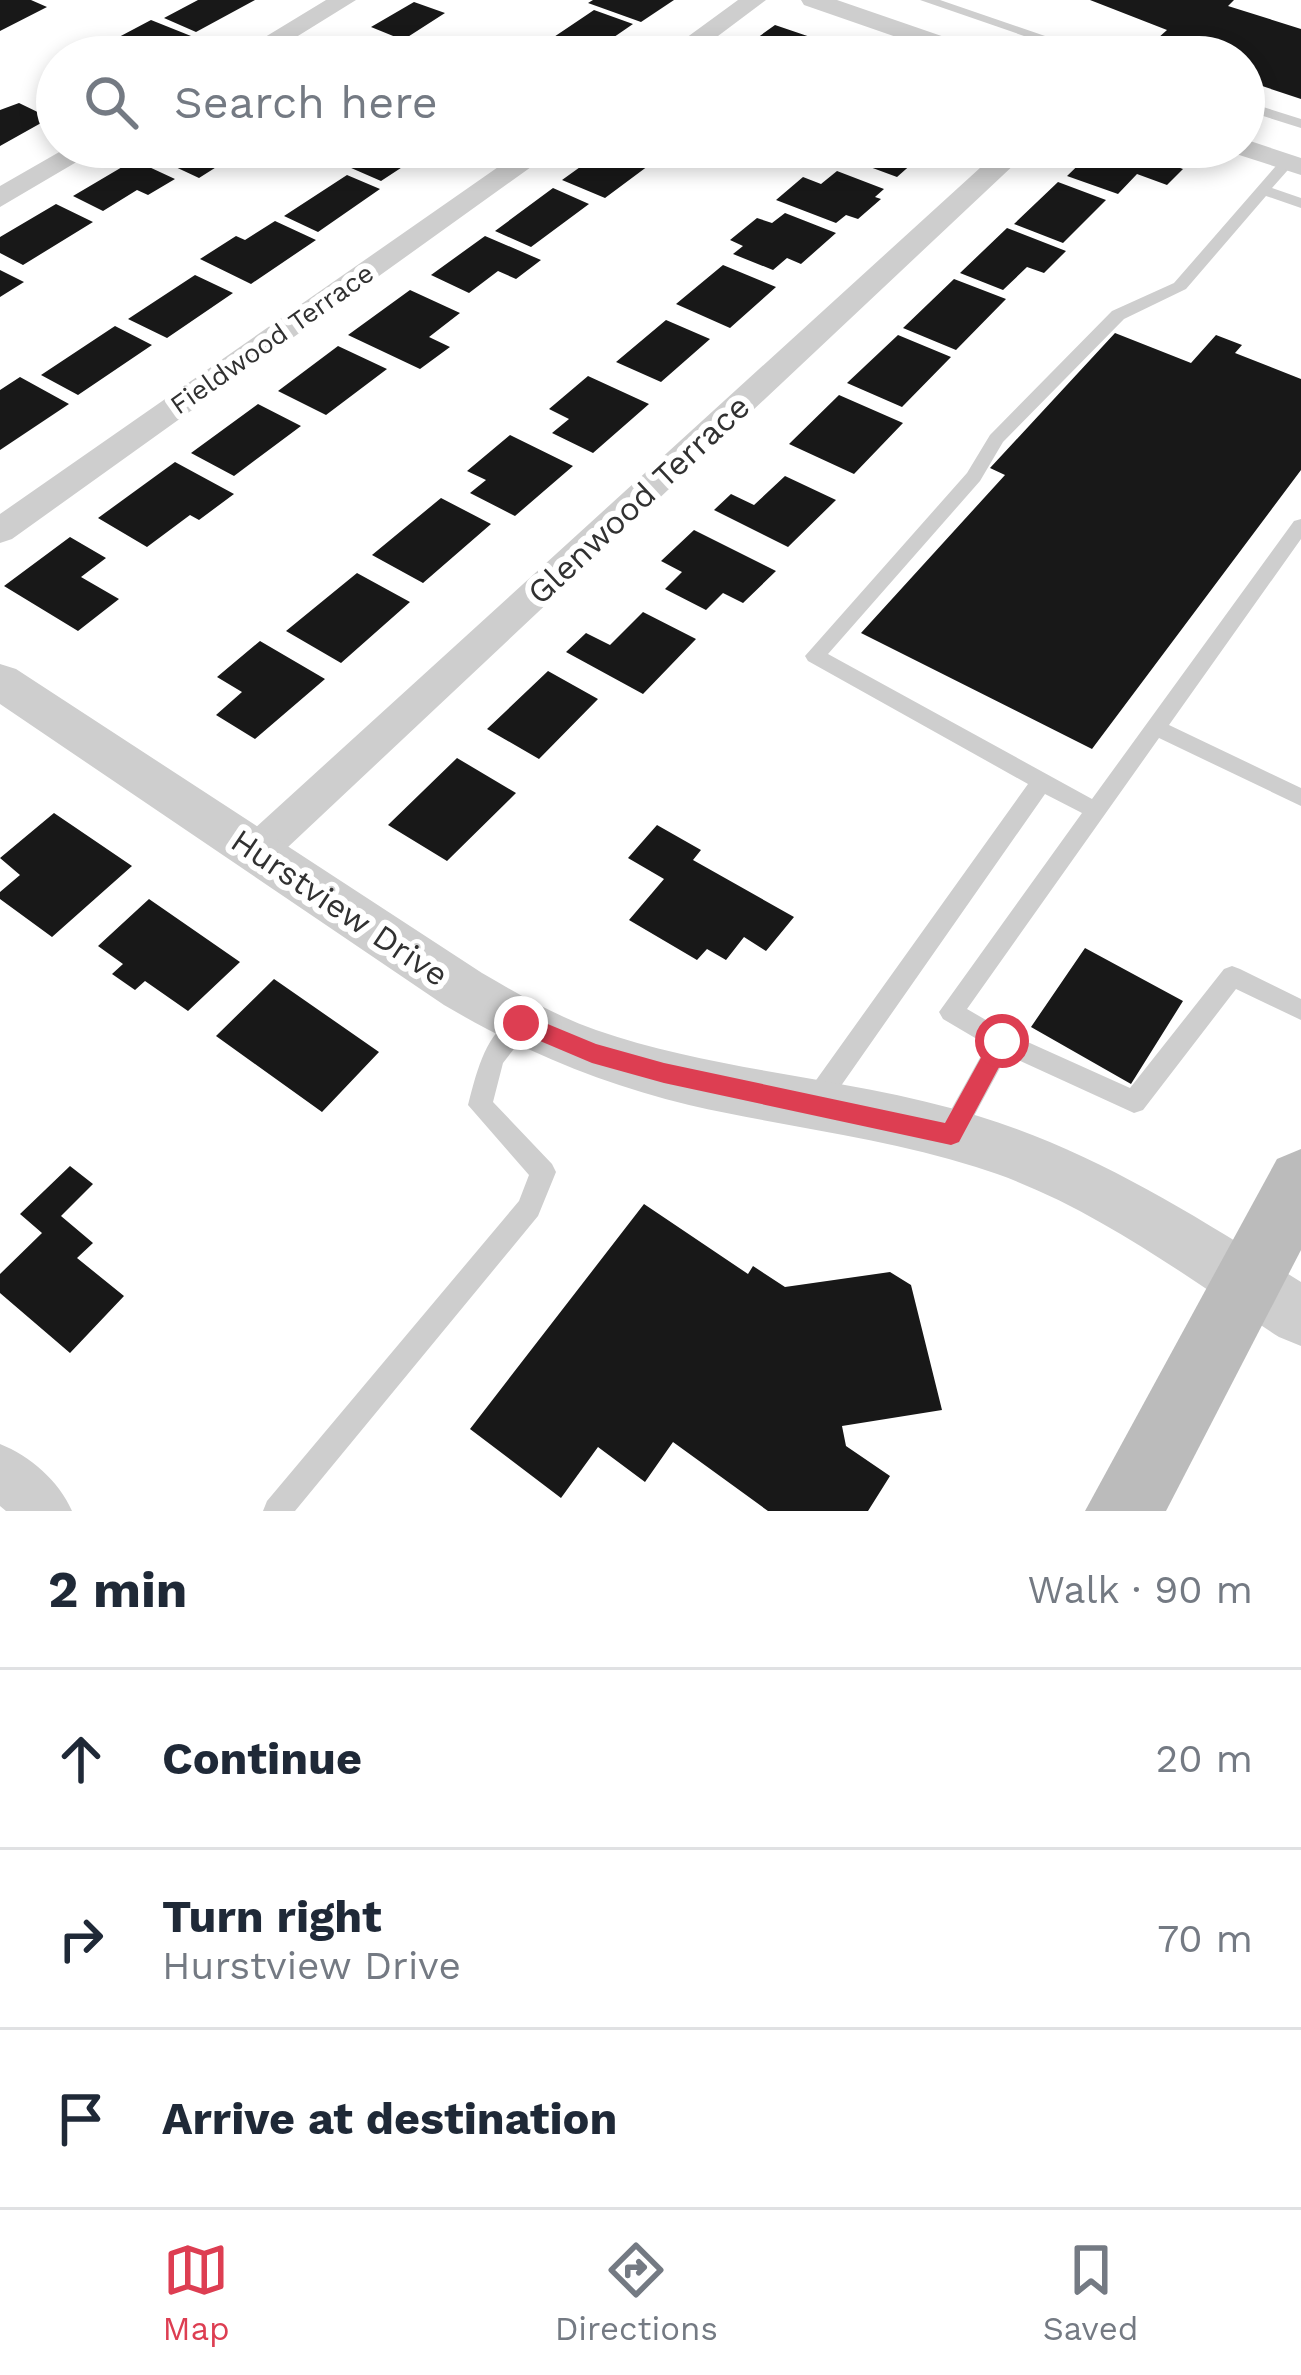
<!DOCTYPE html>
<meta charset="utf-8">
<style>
body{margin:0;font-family:"Work Sans",sans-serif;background:#f6f6f7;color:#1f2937}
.stop{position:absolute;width:36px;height:36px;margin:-27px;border:9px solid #dd3e52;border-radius:50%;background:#fff}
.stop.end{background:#dd3e52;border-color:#fff;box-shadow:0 3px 12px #0008}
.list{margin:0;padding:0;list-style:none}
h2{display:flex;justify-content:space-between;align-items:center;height:156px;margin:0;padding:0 48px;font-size:51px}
h2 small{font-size:39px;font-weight:400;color:#747a83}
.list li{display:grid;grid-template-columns:78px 1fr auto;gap:36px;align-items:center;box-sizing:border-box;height:180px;padding:0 48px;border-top:3px solid #e0e1e3}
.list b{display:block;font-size:45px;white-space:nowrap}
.list p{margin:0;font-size:39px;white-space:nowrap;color:#747a83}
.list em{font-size:39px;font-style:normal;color:#747a83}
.icon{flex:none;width:66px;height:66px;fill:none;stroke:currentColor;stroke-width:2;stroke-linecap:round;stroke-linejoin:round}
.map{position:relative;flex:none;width:1301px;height:1511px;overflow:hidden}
.search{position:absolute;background:#fff;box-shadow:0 6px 18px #0003;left:36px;right:36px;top:36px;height:132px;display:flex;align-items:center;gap:30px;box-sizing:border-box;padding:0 42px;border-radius:66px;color:#747a83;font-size:45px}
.sheet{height:696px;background:#fff}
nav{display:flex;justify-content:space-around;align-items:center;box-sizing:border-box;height:168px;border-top:3px solid #e0e1e3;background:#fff;font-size:33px;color:#747a83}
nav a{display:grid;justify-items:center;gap:6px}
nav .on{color:#dd3e52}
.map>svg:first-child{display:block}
</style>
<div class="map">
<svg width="1301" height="1511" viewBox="0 0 1301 1511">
<rect width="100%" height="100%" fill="#fff"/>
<path fill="#181818" d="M0 0H31L47 7 0 31Z
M198 0H255L196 32 164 18Z
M593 0H674L641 22 588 3Z
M1090 0H1234L1228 6 1301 29V99L1244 80V57H1177L1148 47 1167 30Z
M414 2 445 13 403 40 371 27Z
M594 10 633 24 585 57 542 45Z
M151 20 191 36 153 57H104L129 43 117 38Z
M775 25 828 43 810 57 791 51 784 57 736 53Z
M339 36 384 54 326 57 332 53 320 48Z
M19 103 50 118 0 146V110Z
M166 147H248L199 178 152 156Z
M368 147H452L422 167 410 162 381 181 342 164Z
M608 147 652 163 605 198 562 180Z
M644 147H702L682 162Z
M866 147H931L897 177 851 160Z
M1097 147H1122L1183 169 1167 185 1137 174 1118 194 1067 176Z
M134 160 175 179 148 195 137 190 103 211 73 196Z
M837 171 884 189 875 197 881 199 858 219 846 215 836 223 776 200 803 177 821 184Z
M347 175 380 189 318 232 284 216Z
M1058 182 1106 200 1063 243 1014 224Z
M553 188 589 204 531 247 495 231Z
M56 204 93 222 23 265 0 253V237Z
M785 213 836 233 801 264 787 258 773 270 733 254 743 246 730 240 757 218 772 223Z
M275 221 316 240 251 284 200 259 236 236 245 240Z
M1007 228 1066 251 1044 273 1027 267 1003 290 960 273Z
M485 236 541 260 516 279 498 271 469 293 431 275Z
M723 265 776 287 730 328 676 304Z
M0 270 24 282 0 297Z
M195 275 233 293 167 338 128 319Z
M954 279 1006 299 956 350 903 328Z
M410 290 460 313 429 337 450 347 420 369 348 335Z
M666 320 710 339 661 382 616 362Z
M115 326 152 345 78 395 41 375Z
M1115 333 1191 363 1216 335 1242 345 1235 353 1301 379V470L1092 749 861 633 1005 475 990 468Z
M898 335 951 357 902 407 847 383Z
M338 346 387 369 326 415 278 391Z
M588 376 649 404 593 453 552 433 569 419 549 409Z
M20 377 69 404 0 450V390Z
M839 395 903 423 854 474 789 444Z
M258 404 301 426 234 476 191 453Z
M510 435 573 466 515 516 470 493 486 480 467 471Z
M175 462 234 494 199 520 190 515 147 547 98 518Z
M785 476 836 500 788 547 714 510 731 494 754 505Z
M441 498 491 524 423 583 372 555Z
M694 530 776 571 743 603 723 593 706 610 665 589 682 572 661 561Z
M70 537 106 558 81 577 119 599 78 631 4 586Z
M357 573 410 602 341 663 286 631Z
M643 612 696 639 643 694 566 652 586 633 610 645Z
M260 641 325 679 255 739 216 715 242 692 217 677Z
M548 671 598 699 539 759 487 729Z
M457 758 516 793 447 861 388 825Z
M54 813 132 866 52 937 0 899V892L20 875 0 858Z
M657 825 701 850 693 860 794 917 766 951 744 937 726 960 707 949 697 960 629 920 664 879 628 858Z
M149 899 240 962 188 1011 145 981 135 990 112 974 123 964 98 946Z
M1085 948 1183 1001 1131 1084 1031 1027Z
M274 979 379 1052 322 1112 216 1036Z
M70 1166 93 1184 61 1216 93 1243 77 1258 124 1296 70 1353 0 1293V1274L42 1233 20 1214Z
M644 1204 748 1274 753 1266 785 1287 890 1272 911 1285 942 1410 842 1426 846 1446 890 1476 868 1511H768L673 1442 645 1482 598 1447 561 1498 470 1429Z"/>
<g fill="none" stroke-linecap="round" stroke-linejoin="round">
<path fill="#cecece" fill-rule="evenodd" d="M920 0H940L1106 57H1085Z
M1244 101 1301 119V128L1244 110Z
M1287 157 1295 162 1272 188 1301 198V208L1266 196 1186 289 1124 319 1003 442 980 481 828 654 1092 799 1294 521 1301 519V539L1169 725 1301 788V806L1159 738 967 1009 1010 1034 1130 1088 1224 969 1232 966 1240 969 1301 999V1020L1236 989 1143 1110 1134 1113 1007 1055 960 1142 951 1145 942 1142 939 1134 942 1126 987 1045 943 1019 939 1012 1082 813 1045 794 822 1113 813 1116 804 1113 801 1105 804 1097 1028 784 808 661 805 656 967 473 990 435 1112 311 1174 283 1282 159Z
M522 1013 530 1016 534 1023 503 1063 493 1102 552 1164 556 1172 538 1216 295 1511H263L267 1501 519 1201 529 1175 468 1105C477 1071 486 1028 522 1013Z"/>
<path fill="#cecece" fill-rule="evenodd" d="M326 0H356L264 57H232Z
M738 0H766L690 57H660Z
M801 0H837L988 52 992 57H954L804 5Z
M1244 139 1301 158V175L1233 153 1229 147H1244Z
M68 147H102L0 207V186Z
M527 147H559L12 539 0 543V514Z
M1003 147H1033L271 863 257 867 243 863 237 851 243 839Z
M0 1444C30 1456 59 1481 72 1511H6L0 1506Z"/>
<path fill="#cecece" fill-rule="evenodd" d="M0 664 16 669 482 973C518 994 556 1016 596 1030 720 1073 853 1077 978 1116 1096 1152 1197 1217 1301 1282V1346L1279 1337C1183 1275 1087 1201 976 1167 883 1137 785 1127 689 1105 602 1084 522 1051 444 1005L0 704Z"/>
<path fill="#bbb" fill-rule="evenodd" d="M1301 1149V1250L1166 1511H1085L1277 1159Z"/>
</g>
<path fill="#dd3e52" d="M521 1013 596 1044 664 1063 945 1123 994 1034 1002 1032 1013 1041 959 1142 951 1145 664 1083 592 1063 514 1030V1016Z"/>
<g text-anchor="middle" stroke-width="12" stroke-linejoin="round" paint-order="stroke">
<g font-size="27" fill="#313131" stroke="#fff">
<text transform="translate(272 339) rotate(-35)" y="9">Fieldwood Terrace</text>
</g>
<g font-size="33" fill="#313131" stroke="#fff">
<text transform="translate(638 499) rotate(-43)" y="12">Glenwood Terrace</text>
<text transform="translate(340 907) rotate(34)" y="12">Hurstview Drive</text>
</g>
</g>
</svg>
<div class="stop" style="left:1002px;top:1041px"></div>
<div class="stop end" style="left:521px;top:1023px"></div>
<div class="search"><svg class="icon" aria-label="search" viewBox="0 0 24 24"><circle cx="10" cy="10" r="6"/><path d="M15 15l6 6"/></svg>Search here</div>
</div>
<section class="sheet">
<h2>2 min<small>Walk · 90 m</small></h2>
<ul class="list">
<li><svg class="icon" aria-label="ahead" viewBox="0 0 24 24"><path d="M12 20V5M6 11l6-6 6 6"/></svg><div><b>Continue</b></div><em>20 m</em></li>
<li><svg class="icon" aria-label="right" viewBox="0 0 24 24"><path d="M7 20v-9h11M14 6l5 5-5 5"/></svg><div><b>Turn right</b><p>Hurstview Drive</p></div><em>70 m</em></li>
<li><svg class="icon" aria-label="arrive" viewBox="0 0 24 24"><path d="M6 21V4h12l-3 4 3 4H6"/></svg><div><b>Arrive at destination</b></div></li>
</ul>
</section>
<nav>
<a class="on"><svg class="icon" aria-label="map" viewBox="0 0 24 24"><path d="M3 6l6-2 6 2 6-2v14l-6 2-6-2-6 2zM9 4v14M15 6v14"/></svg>Map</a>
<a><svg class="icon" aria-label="directions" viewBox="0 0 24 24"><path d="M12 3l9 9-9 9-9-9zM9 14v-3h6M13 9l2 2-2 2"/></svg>Directions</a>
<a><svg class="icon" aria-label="saved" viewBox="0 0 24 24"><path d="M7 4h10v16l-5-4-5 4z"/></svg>Saved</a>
</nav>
